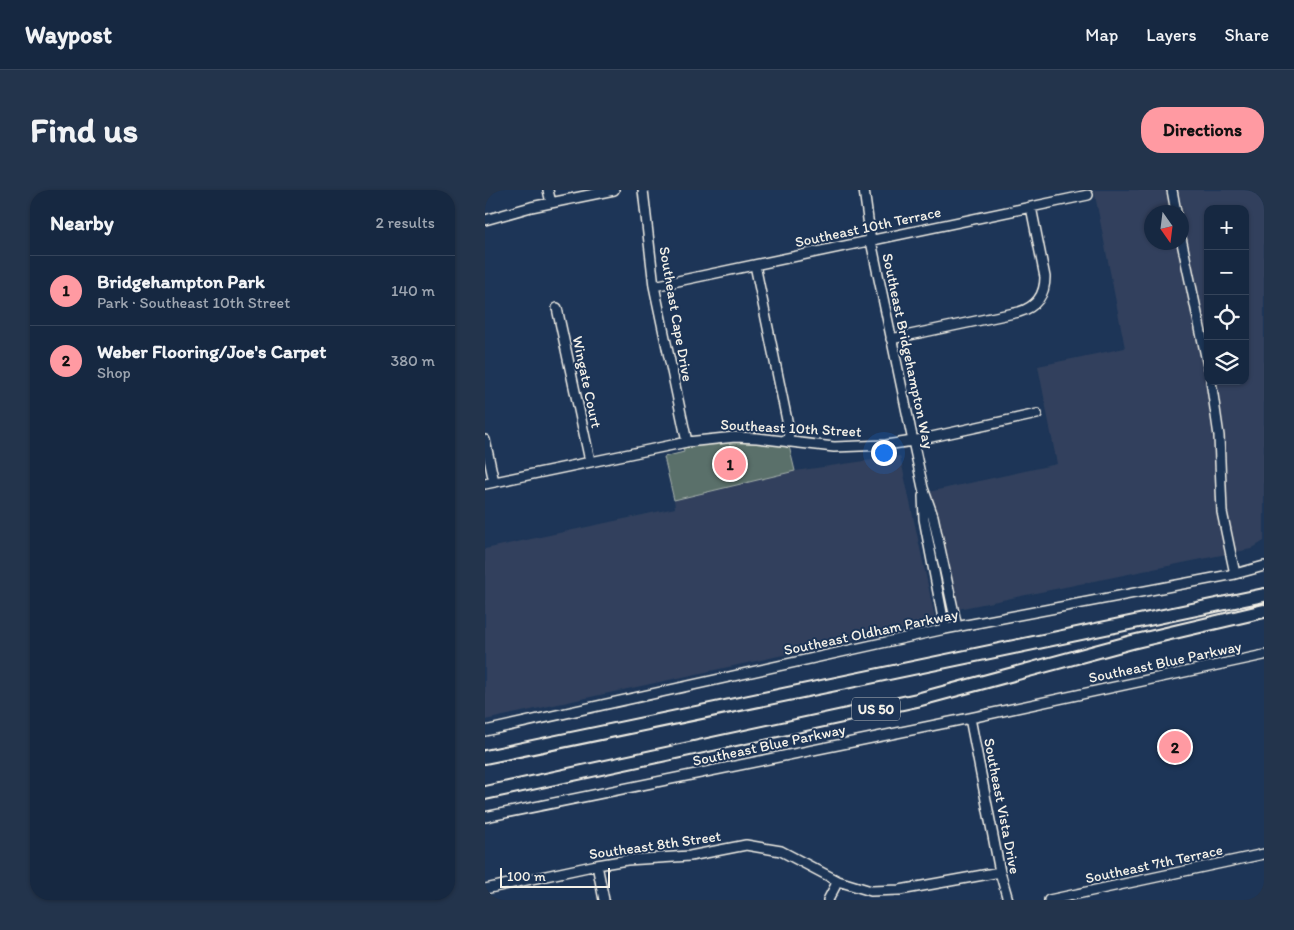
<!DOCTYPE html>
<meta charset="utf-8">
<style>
body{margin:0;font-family:Itim,sans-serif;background:#23344c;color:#f1f3f6}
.controls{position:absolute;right:15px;top:15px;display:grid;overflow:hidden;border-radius:10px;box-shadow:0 1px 4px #0004}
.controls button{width:45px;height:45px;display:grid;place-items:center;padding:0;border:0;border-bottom:1px solid #35445a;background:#162841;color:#f1f3f6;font:25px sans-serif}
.compass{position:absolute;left:659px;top:15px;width:45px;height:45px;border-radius:50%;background:#162841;box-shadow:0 1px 4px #0004;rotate:166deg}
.scale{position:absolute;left:15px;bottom:12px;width:110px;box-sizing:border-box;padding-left:5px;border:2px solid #f4f1e8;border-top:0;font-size:14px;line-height:18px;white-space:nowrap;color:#f4f1e8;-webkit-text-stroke:4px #1d3557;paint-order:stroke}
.you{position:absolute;left:398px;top:262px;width:18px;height:18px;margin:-12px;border:4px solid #fff;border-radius:50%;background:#1a73e8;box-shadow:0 0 0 8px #1a73e833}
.badge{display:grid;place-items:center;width:32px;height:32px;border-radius:50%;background:#ff9aa2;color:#111;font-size:16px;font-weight:700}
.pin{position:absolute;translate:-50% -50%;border:2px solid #fff;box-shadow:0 1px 5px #0006}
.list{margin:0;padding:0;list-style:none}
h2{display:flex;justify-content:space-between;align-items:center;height:65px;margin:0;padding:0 20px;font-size:21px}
h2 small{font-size:16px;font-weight:400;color:#9ea6b1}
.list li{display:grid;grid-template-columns:32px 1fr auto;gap:15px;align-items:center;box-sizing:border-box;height:70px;padding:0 20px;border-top:1px solid #35445a}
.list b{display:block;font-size:19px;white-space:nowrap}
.list p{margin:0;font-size:16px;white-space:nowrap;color:#9ea6b1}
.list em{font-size:16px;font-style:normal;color:#9ea6b1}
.icon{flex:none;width:28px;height:28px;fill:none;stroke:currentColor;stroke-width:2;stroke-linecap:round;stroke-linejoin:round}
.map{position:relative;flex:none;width:779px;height:710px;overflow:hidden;border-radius:20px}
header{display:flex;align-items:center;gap:30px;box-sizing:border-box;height:70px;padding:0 25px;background:#162841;border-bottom:1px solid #35445a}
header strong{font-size:24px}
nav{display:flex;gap:28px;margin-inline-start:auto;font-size:18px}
.intro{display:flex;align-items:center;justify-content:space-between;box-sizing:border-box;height:120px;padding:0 30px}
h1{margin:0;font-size:35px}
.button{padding:12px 22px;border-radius:20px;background:#ff9aa2;color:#111;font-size:18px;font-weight:700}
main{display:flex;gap:30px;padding:0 30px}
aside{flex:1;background:#162841;border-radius:20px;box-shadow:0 1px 4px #0004}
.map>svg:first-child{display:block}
</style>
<header>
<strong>Waypost</strong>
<nav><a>Map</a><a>Layers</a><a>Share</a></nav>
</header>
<div class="intro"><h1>Find us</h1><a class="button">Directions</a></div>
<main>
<aside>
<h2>Nearby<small>2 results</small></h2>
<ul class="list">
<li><span class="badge">1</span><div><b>Bridgehampton Park</b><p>Park · Southeast 10th Street</p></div><em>140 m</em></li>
<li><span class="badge">2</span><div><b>Weber Flooring/Joe's Carpet</b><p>Shop</p></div><em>380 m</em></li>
</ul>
</aside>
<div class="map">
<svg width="779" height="710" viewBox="0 0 779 710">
<rect width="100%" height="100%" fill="#1d3557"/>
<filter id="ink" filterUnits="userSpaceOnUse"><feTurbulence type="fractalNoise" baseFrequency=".02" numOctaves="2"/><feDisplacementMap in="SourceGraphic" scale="10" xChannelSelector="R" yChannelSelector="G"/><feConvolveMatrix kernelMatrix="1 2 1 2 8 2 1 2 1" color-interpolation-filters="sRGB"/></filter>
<g filter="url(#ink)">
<path fill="#31415d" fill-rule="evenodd" d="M609 0H779V351L766 359 473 419 453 324 443 302 572 274 553 176 640 158ZM723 19H760V191H723ZM666 22H696V52H666Z
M415 266 451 432 0 530V359L190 318 189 310 310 281Z"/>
<path fill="#5a706b" stroke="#a7b0aa" d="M252 252 304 256 310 281 189 310 179 267 199 262 198 258 226 253Z"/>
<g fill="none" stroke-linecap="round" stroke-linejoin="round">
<defs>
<path id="minor" d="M63 0 66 13
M158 0 169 96 202 252
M379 0 386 51 428 251 438 298 448 326 472 437
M687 0 691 22
M0 30 46 17 129 0
M696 48 723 176
M270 75 304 240 303 252
M169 96 603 5
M72 118 105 271
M406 149 534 122C551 117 560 105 560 87L546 17
M726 191 734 246 737 322 750 384
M0 250 9 292
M0 294 202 252 250 247 272 248 349 257 401 255 428 251 552 224
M438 306 439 329 460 439
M485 528 515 682 523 710
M0 541 460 439 750 384 779 376
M0 627 485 528 779 465
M112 675 119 710
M0 699 112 675 142 670 205 666 261 655 296 661 353 691 386 701 415 700 515 682
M343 710 353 691
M564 710 779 664"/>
<path id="highway" d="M0 567 779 405
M0 603 432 510 647 452 779 421"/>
</defs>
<use href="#minor" stroke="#f4f1e8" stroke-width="12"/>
<use href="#highway" stroke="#f4f1e8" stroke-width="16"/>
<use href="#minor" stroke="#1d3557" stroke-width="9"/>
<use href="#highway" stroke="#1d3557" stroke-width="12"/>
</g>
</g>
<g text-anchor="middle" stroke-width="4" stroke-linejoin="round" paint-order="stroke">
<rect fill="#1d3557" stroke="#b4b9bc" stroke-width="1" x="367" y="507.5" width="48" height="23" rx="4"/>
<g font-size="14" font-weight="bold" fill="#f4f1e8">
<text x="391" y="524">US 50</text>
</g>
<g font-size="15" fill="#f4f1e8" stroke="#1d3557">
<text transform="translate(383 37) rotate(-12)" y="5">Southeast 10th Terrace</text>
<text transform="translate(191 124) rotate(80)" y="5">Southeast Cape Drive</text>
<text transform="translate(423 161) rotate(78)" y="5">Southeast Bridgehampton Way</text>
<text transform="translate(102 192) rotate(78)" y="5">Wingate Court</text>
<text transform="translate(306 238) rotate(3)" y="5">Southeast 10th Street</text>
<text transform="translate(386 442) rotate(-12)" y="5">Southeast Oldham Parkway</text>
<text transform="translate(680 472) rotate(-12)" y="5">Southeast Blue Parkway</text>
<text transform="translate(284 555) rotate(-12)" y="5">Southeast Blue Parkway</text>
<text transform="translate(517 616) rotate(79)" y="5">Southeast Vista Drive</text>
<text transform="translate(170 655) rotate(-8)" y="5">Southeast 8th Street</text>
<text transform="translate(669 674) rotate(-12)" y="5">Southeast 7th Terrace</text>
</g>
</g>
</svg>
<div class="controls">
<button>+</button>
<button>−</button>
<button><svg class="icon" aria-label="locate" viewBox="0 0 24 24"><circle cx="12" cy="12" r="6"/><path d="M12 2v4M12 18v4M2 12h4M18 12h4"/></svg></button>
<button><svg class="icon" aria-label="layers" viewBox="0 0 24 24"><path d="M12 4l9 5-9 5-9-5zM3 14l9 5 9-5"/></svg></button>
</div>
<svg class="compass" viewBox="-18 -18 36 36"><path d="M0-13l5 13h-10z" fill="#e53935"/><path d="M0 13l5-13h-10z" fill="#9ea6b1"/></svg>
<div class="scale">100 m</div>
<div class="you"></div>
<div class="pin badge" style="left:245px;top:274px">1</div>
<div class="pin badge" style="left:690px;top:557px">2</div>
</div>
</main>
